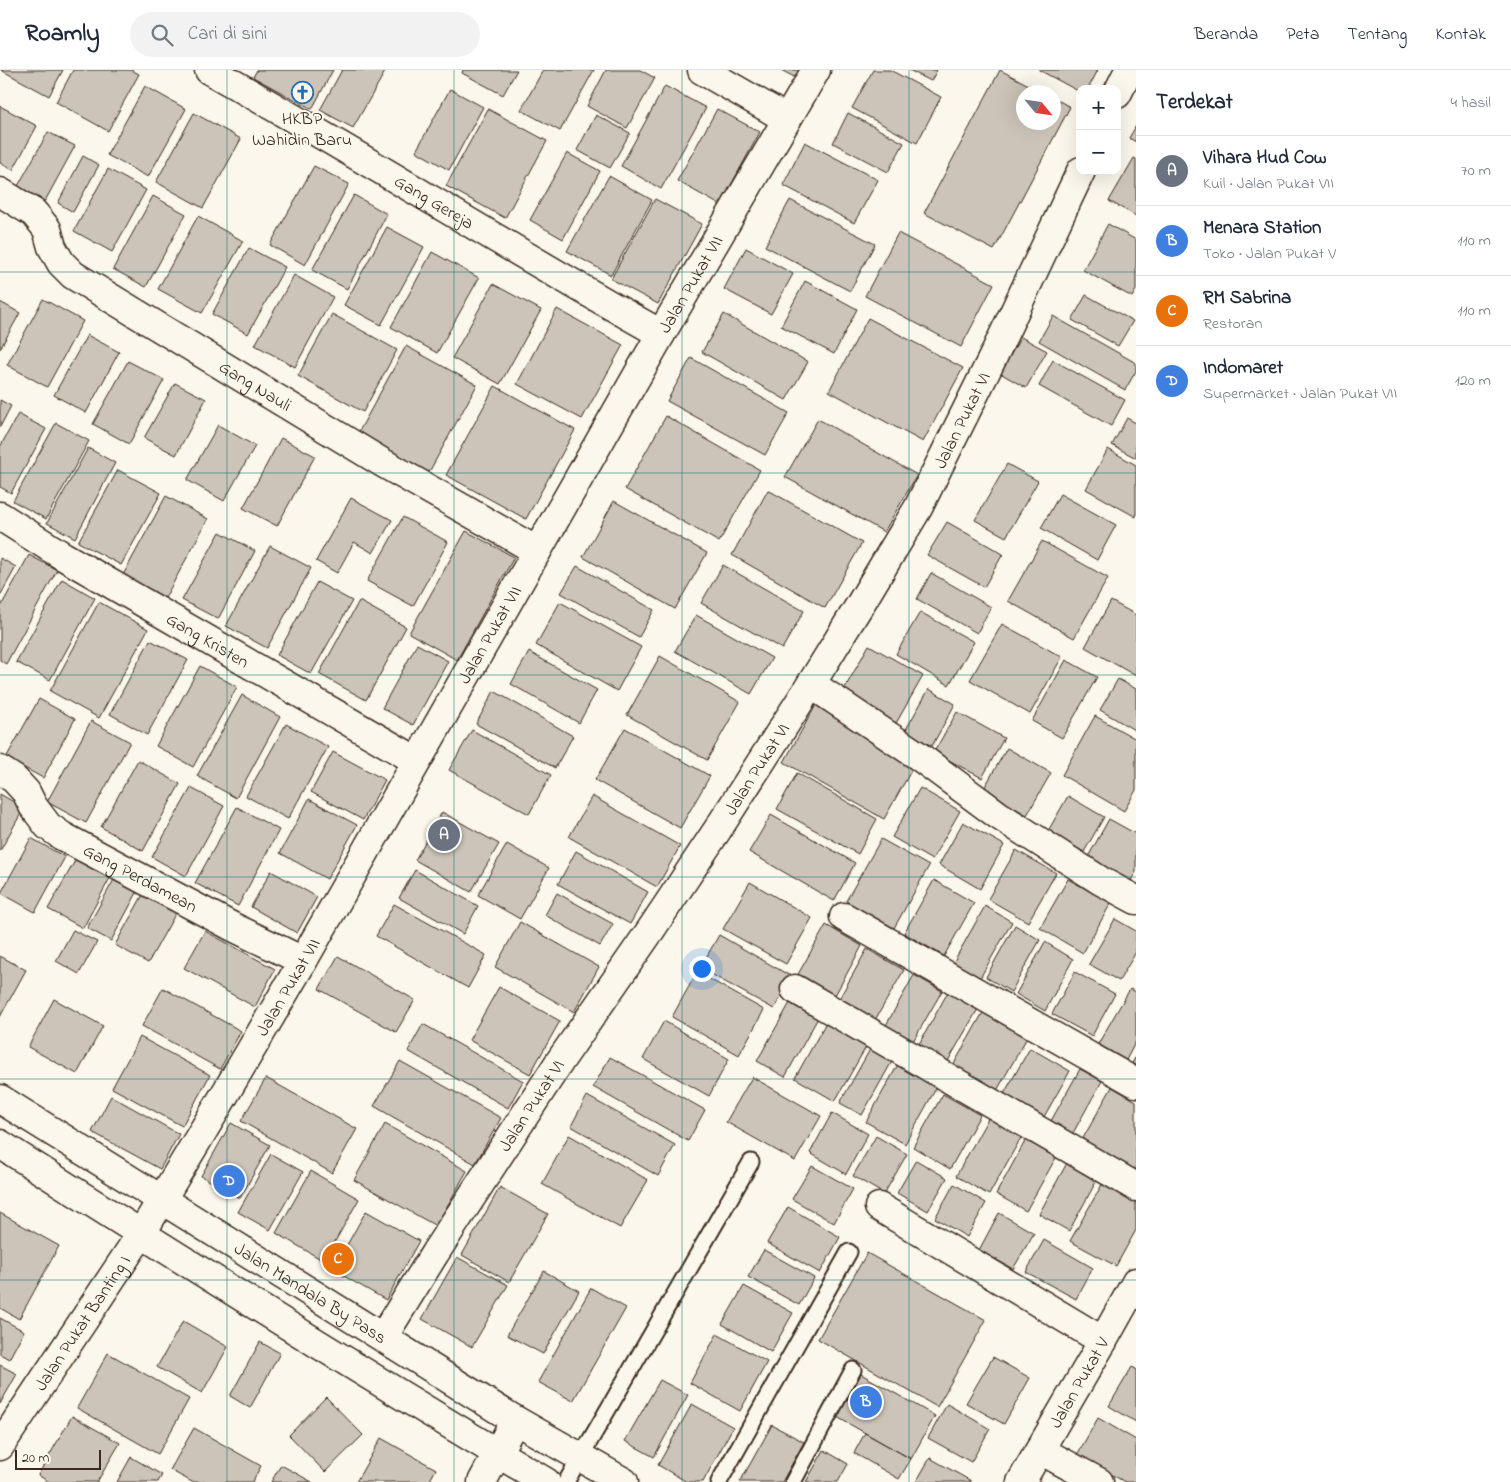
<!DOCTYPE html>
<html lang="id">
<meta charset="utf-8">
<style>
body{margin:0;font-family:"Indie Flower",sans-serif;background:#f2f2f3;color:#1f2937}
.controls{position:absolute;right:15px;top:15px;display:grid;overflow:hidden;border-radius:10px;box-shadow:0 5px 20px #0002}
.controls button{width:45px;height:45px;display:grid;place-items:center;padding:0;border:0;border-bottom:1px solid #e0e1e3;background:#fff;color:#1f2937;font:25px sans-serif}
.compass{position:absolute;left:1016px;top:15px;width:45px;height:45px;border-radius:50%;background:#fff;box-shadow:0 5px 20px #0002;rotate:119deg}
.scale{position:absolute;left:15px;bottom:12px;width:86px;box-sizing:border-box;padding-left:5px;border:2px solid #3b2a1e;border-top:0;font-size:14px;line-height:18px;white-space:nowrap;color:#3b2a1e;-webkit-text-stroke:4px #fbf7ec;paint-order:stroke}
.you{position:absolute;left:701px;top:898px;width:18px;height:18px;margin:-12px;border:4px solid #fff;border-radius:50%;background:#1a73e8;box-shadow:0 0 0 8px #1a73e833}
.badge{display:grid;place-items:center;width:32px;height:32px;border-radius:50%;background:#0b8043;color:#fff;font-size:16px;font-weight:700}
.pin{position:absolute;translate:-50% -50%;border:2px solid #fff;box-shadow:0 1px 5px #0006}
.list{margin:0;padding:0;list-style:none}
h2{display:flex;justify-content:space-between;align-items:center;height:65px;margin:0;padding:0 20px;font-size:21px}
h2 small{font-size:16px;font-weight:400;color:#747a83}
.list li{display:grid;grid-template-columns:32px 1fr auto;gap:15px;align-items:center;box-sizing:border-box;height:70px;padding:0 20px;border-top:1px solid #e0e1e3}
.list b{display:block;font-size:19px;white-space:nowrap}
.list p{margin:0;font-size:16px;white-space:nowrap;color:#747a83}
.list em{font-size:16px;font-style:normal;color:#747a83}
.icon{flex:none;width:28px;height:28px;fill:none;stroke:currentColor;stroke-width:2;stroke-linecap:round;stroke-linejoin:round}
.map{position:relative;flex:none;width:1136px;height:1412px;overflow:hidden}
header{display:flex;align-items:center;gap:30px;box-sizing:border-box;height:70px;padding:0 25px;background:#fff;border-bottom:1px solid #e0e1e3}
header strong{font-size:24px}
nav{display:flex;gap:28px;margin-inline-start:auto;font-size:18px}
.search{width:350px;height:45px;background:#f2f2f3;display:flex;align-items:center;gap:12px;box-sizing:border-box;padding:0 18px;border-radius:28px;color:#747a83;font-size:19px}
main{display:flex}
aside{flex:1;background:#fff}
.map>svg:first-child{display:block}
</style>
<header>
<strong>Roamly</strong>
<div class="search"><svg class="icon" aria-label="search" viewBox="0 0 24 24"><circle cx="10" cy="10" r="6"/><path d="M15 15l6 6"/></svg>Cari di sini</div>
<nav><a>Beranda</a><a>Peta</a><a>Tentang</a><a>Kontak</a></nav>
</header>
<main>
<div class="map">
<svg width="1136" height="1412" viewBox="0 0 1136 1412">
<rect width="100%" height="100%" fill="#fbf7ec"/>
<filter id="ink" filterUnits="userSpaceOnUse"><feTurbulence type="fractalNoise" baseFrequency=".02" numOctaves="2"/><feDisplacementMap in="SourceGraphic" scale="10" xChannelSelector="R" yChannelSelector="G"/><feConvolveMatrix kernelMatrix="1 2 1 2 8 2 1 2 1" color-interpolation-filters="sRGB"/></filter>
<g filter="url(#ink)">
<path fill="#ccc4b9" stroke="#3b2a1e" d="M1 0H63L49 26Z
M73 0H131L139 4 108 61 56 32Z
M257 0H333L312 39 253 7Z
M342 0H386L353 58 320 40Z
M463 0H517L503 25 462 3Z
M543 0H594L560 61 521 40Z
M606 0H640L655 8 627 58 587 36Z
M781 0H800L796 8Z
M873 0H890L941 27 917 73 852 38Z
M909 0H937L931 11Z
M1000 0 1042 22H1024V52H1054V28L1070 37 994 180 924 143Z
M1039 0H1098L1088 19H1080V22Z
M145 16 186 39 148 107 107 85Z
M665 16 706 38 661 119 621 96Z
M450 19 483 37 449 100 416 81Z
M0 36 37 56 13 100 0 93Z
M488 39 547 71 505 148 446 116Z
M717 39 760 62 720 135 677 111Z
M194 43 241 69 203 138 156 112Z
M848 43 904 73 888 102 833 73Z
M596 45 630 63 610 98 577 80Z
M1136 56V72L1129 68Z
M48 62 75 76 45 131 18 116Z
M805 72 878 110 854 153 783 115Z
M567 83 600 101 563 169 530 150Z
M83 86 99 95 73 142 58 133Z
M1134 88 1136 89V146L1109 131Z
M314 96 349 114 305 195 270 175Z
M108 99 146 120 112 182 74 161Z
M609 106 652 130 611 205 567 181Z
M354 125 387 144 347 219 312 200Z
M153 126 186 144 146 217 113 199Z
M655 129 702 154 658 234 611 209Z
M790 130 875 174 850 221 765 176Z
M198 146 243 171 202 243 158 219Z
M1108 154 1136 170V220L1132 227 1083 200Z
M387 157 424 177 381 255 344 235Z
M898 163 994 214 961 277 865 226Z
M249 178 285 197 248 264 212 244Z
M746 178 793 204 771 244 724 219Z
M432 182 479 208 437 283 391 257Z
M294 205 333 227 295 297 255 275Z
M805 211 857 239 834 284 781 256Z
M493 214 541 240 500 314 452 288Z
M1086 225 1133 251 1118 276 1072 250Z
M43 229 83 251 47 317 7 295Z
M0 232 20 243 0 279Z
M557 239 623 275 582 349 517 314Z
M332 244 397 280 363 342 298 306Z
M724 244 808 292 786 330 702 282Z
M1053 246 1136 293V301L1125 320 1039 271Z
M868 248 963 298 923 372 829 321Z
M87 265 119 282 86 343 54 325Z
M1021 267 1047 281 1026 318 1000 303Z
M406 276 477 315 428 404 357 365Z
M691 288 789 343 765 385 667 331Z
M1053 290 1125 330 1111 356 1039 316Z
M128 291 164 310 129 374 93 354Z
M175 313 206 329 176 385 144 368Z
M495 316 575 360 526 449 446 405Z
M0 330 11 336 0 357Z
M18 344 46 359 11 423 0 417V377Z
M666 346 760 400 719 472 625 419Z
M1127 348 1136 353V388L1112 375Z
M818 349 917 405 884 462 785 407Z
M56 353 89 371 46 449 13 431Z
M218 355 255 376 224 431 187 410Z
M281 368 315 386 277 456 243 438Z
M88 378 115 393 75 468 47 453Z
M1108 379 1136 395V447L1086 419Z
M1007 394 1038 411 1006 467 975 450Z
M118 400 161 423 121 495 78 472Z
M768 420 862 473 825 538 732 485Z
M1060 424 1116 455 1097 490 1041 458Z
M166 426 208 449 165 528 123 505Z
M351 428 392 450 373 483 354 472 337 503 316 491Z
M614 431 707 483 675 539 583 487Z
M403 447 448 472 413 536 367 511Z
M947 452 1003 484 984 517 927 485Z
M466 461 514 487 457 590 409 563Z
M220 462 255 481 218 549 182 530Z
M1042 471 1108 508 1074 568 1008 531Z
M270 476 311 498 267 578 226 556Z
M29 485 57 500 6 594 0 590V538Z
M0 488 16 497 0 526Z
M723 495 804 541 782 579 701 533Z
M577 496 654 540 639 567 561 523Z
M931 503 991 537 977 563 917 529Z
M62 509 95 528 50 610 16 592Z
M317 512 352 531 311 604 277 585Z
M359 531 406 557 366 630 319 604Z
M1111 531 1136 545V606L1085 577Z
M99 532 148 559 99 648 50 621Z
M560 532 641 577 617 621 536 575Z
M920 542 974 572 949 615 896 584Z
M696 545 772 588 751 624 675 581Z
M1002 554 1062 587 1030 644 970 610Z
M150 570 188 590 147 665 110 644Z
M417 574 448 591 413 655 382 638Z
M869 575 923 606 895 655 841 625Z
M529 582 597 620 579 653 511 614Z
M660 586 740 632 707 690 627 645Z
M1066 590 1097 607 1062 668 1032 651Z
M200 596 237 617 193 697 156 676Z
M1118 609 1136 619V661L1100 640Z
M929 619 955 634 932 676 905 661Z
M494 621 573 666 555 698 476 654Z
M242 625 280 647 236 728 197 706Z
M39 629 75 649 43 708 6 688Z
M816 635 916 692 884 749 784 692Z
M957 642 1004 668 982 708 934 682Z
M1095 646 1136 669V720L1124 741 1062 705Z
M91 651 130 672 86 753 47 732Z
M286 654 328 677 288 749 246 726Z
M625 658 710 706 680 758 595 710Z
M472 660 551 705 529 744 449 700Z
M1007 678 1051 703 1027 745 983 720Z
M333 682 385 710 363 750 311 722Z
M138 690 180 714 143 781 101 757Z
M797 703 877 749 858 784 777 739Z
M191 718 224 736 186 806 152 787Z
M920 718 960 741 932 790 892 767Z
M0 724 24 738 0 781Z
M592 726 680 776 657 817 569 767Z
M1068 726 1104 747 1084 782 1048 761Z
M309 729 357 755 327 809 280 783Z
M237 737 279 760 238 836 195 813Z
M442 742 499 774 471 822 415 790Z
M771 745 855 793 834 831 749 782Z
M1109 749 1136 764V802L1130 812 1088 787Z
M963 752 1004 775 980 819 939 795Z
M31 768 65 787 35 842 1 823Z
M881 769 929 796 894 858 846 831Z
M507 774 549 798 520 849 478 825Z
M1016 780 1056 803 1028 852 988 829Z
M576 781 648 822 630 854 558 814Z
M76 789 110 808 83 858 48 839Z
M415 800 478 836 463 864 399 828Z
M271 801 317 827 297 863 251 837Z
M116 806 139 819 111 871 87 858Z
M1068 809 1111 833 1083 883 1040 858Z
M934 810 974 833 944 886 904 863Z
M750 812 812 848 786 894 723 859Z
M145 821 178 839 148 893 115 875Z
M557 823 613 854 600 876 545 845Z
M394 834 486 885 468 918 376 866Z
M985 836 1012 852 980 908 953 893Z
M1115 849 1136 861V882L1119 911 1089 894Z
M520 852 599 897 574 942 495 897Z
M826 855 862 876 834 927 797 906Z
M1015 855 1040 870 1011 922 986 907Z
M73 860 97 872 79 904 56 891Z
M205 861 275 899 255 937 184 898Z
M719 865 792 907 774 939 700 898Z
M1045 872 1073 889 1045 941 1016 924Z
M867 879 904 900 875 950 839 929Z
M0 886 26 900 0 947Z
M338 886 415 930 396 962 319 919Z
M697 902 764 940 739 985 672 947Z
M1075 902 1115 924 1092 966 1052 944Z
M914 905 942 921 912 973 885 957Z
M499 917 560 951 530 1004 469 970Z
M163 918 241 961 220 999 142 956Z
M1130 919 1136 922V971L1126 990 1098 974Z
M948 922 978 939 948 991 919 974Z
M54 929 103 956 77 1004 28 977Z
M791 931 819 946 785 1007 757 991Z
M985 939 1029 964 995 1024 951 999Z
M829 947 870 970 835 1031 795 1008Z
M664 951 729 989 709 1026 643 989Z
M423 954 523 1011 508 1038 408 981Z
M140 967 210 1005 182 1056 112 1018Z
M873 974 895 986 862 1045 840 1033Z
M1030 978 1070 1001 1041 1052 1001 1029Z
M1136 986V1001L1130 997Z
M610 987 705 1040 688 1071 593 1017Z
M400 991 501 1048 475 1094 374 1036Z
M900 991 939 1013 905 1074 866 1052Z
M1080 999 1102 1011 1069 1070 1047 1058Z
M752 1007 821 1046 795 1091 726 1052Z
M266 1008 357 1059 332 1103 241 1051Z
M1112 1017 1136 1031V1110L1078 1077Z
M943 1024 980 1045 950 1099 913 1077Z
M111 1026 179 1064 160 1099 92 1062Z
M587 1026 675 1075 658 1106 571 1056Z
M832 1043 868 1064 846 1104 810 1083Z
M990 1045 1023 1064 989 1125 956 1106Z
M231 1053 270 1075 240 1128 201 1106Z
M385 1054 467 1101 436 1156 354 1110Z
M569 1065 648 1110 620 1158 542 1114Z
M876 1066 907 1084 884 1124 853 1106Z
M1028 1066 1058 1084 1026 1141 996 1124Z
M271 1084 303 1102 270 1160 238 1142Z
M916 1090 947 1108 928 1141 897 1123Z
M1067 1093 1097 1110 1069 1161 1039 1144Z
M812 1096 853 1119 834 1153 792 1129Z
M311 1101 359 1129 324 1191 276 1163Z
M1104 1111 1136 1130V1160L1116 1196 1070 1171Z
M954 1114 986 1133 967 1167 935 1148Z
M500 1117 548 1144 509 1212 462 1185Z
M788 1137 840 1167 820 1203 767 1173Z
M366 1141 419 1171 386 1230 333 1200Z
M0 1143 59 1176 19 1249 0 1238Z
M999 1143 1034 1163 1013 1199 979 1180Z
M1044 1170 1093 1198 1076 1229 1026 1202Z
M764 1180 814 1208 799 1235 748 1207Z
M867 1183 986 1250 937 1337 818 1269Z
M457 1187 508 1215 472 1277 422 1249Z
M544 1201 579 1221 543 1284 507 1265Z
M744 1216 793 1243 771 1282 722 1254Z
M591 1218 626 1238 573 1331 538 1312Z
M0 1248 24 1261 9 1289 0 1284Z
M183 1251 228 1277 202 1323 157 1297Z
M717 1264 767 1292 740 1341 690 1313Z
M260 1272 280 1283 250 1338 230 1326Z
M108 1283 189 1329 158 1384 77 1338Z
M993 1287 1030 1308 1004 1354 966 1333Z
M0 1295 17 1304 0 1334Z
M1132 1297 1136 1299V1352L1109 1336Z
M861 1304 935 1346 911 1389 837 1347Z
M660 1310 688 1325 654 1387 625 1371Z
M326 1327 363 1365 325 1402 289 1365Z
M692 1334 733 1357 703 1412H687L658 1395Z
M947 1334 990 1359 971 1392 928 1368Z
M72 1346 120 1373 97 1412H49L38 1405Z
M1098 1348 1136 1370V1412H1125L1077 1385Z
M772 1355 804 1372 782 1412H740Z
M194 1358 261 1396 252 1412H192L170 1400Z
M865 1363 911 1389 899 1409 854 1383Z
M381 1368 436 1399 429 1412H356Z
M824 1380 848 1394 838 1412H806Z
M131 1387 162 1405 158 1412H117Z
M930 1388 971 1411 970 1412H916Z
M281 1395 312 1412H271Z"/>
<g fill="none" stroke-linecap="round" stroke-linejoin="round">
<defs>
<path id="service" d="M566 1412 751 1092
M719 1412 849 1182
M793 1412 853 1300"/>
<g id="minor">
<path id="s1" d="M209 0C361 85 509 179 661 264"/>
<path d="M702 0 787 49"/>
<path d="M1117 24 1129 0"/>
<path id="s2" d="M0 122 34 143 47 159 52 177 61 193 73 205 383 393 537 481"/>
<path id="s3" d="M0 446 63 486 417 691"/>
<path d="M811 614 917 685 998 745 1101 811 1136 830"/>
<path id="s4" d="M0 700 14 709 26 722 33 736 48 756 62 766 233 857 303 891"/>
<path d="M844 847 1136 1013"/>
<path d="M795 919 1136 1117"/>
<path d="M879 1137 1103 1271"/>
<path id="s5" d="M383 1267 435 1183 560 991 650 861 718 759 811 614 861 533 918 438 993 287 1081 101"/>
<path id="s6" d="M0 1376 141 1164 215 1041 303 891 661 264 816 0"/>
<path d="M1040 1380 1099 1412"/>
<path d="M482 1412 515 1350"/>
<path id="s7" d="M1021 1412 1103 1271 1136 1212"/>
</g>
<g id="tertiary">
<path id="s8" d="M0 1029 515 1350 624 1412"/>
<path d="M0 1074C180 1189 362 1303 546 1412"/>
</g>
</defs>
<use href="#service" stroke="#3b2a1e" stroke-width="19"/>
<use href="#minor" stroke="#3b2a1e" stroke-width="31"/>
<use href="#tertiary" stroke="#3b2a1e" stroke-width="31"/>
<use href="#service" stroke="#fbf7ec" stroke-width="15"/>
<use href="#minor" stroke="#fbf7ec" stroke-width="28"/>
<use href="#tertiary" stroke="#fbf7ec" stroke-width="28"/>
</g>
</g>
<path fill="none" stroke="#0f766e" stroke-width="1" stroke-opacity="0.55" d="M227 0V1412M454 0V1412M682 0V1412M909 0V1412M0 202H1136M0 403H1136M0 605H1136M0 807H1136M0 1009H1136M0 1210H1136"/>
<defs>
<symbol id="church-ring" viewBox="-11 -11 22 22"><circle r="9.5" fill="#fbf7ec" stroke="#1f6fb2" stroke-width="1.5"/><path d="M-1.2-6h2.4v3.5h3.3v2.4h-3.3V6h-2.4V-.1h-3.3v-2.4h3.3Z" fill="#1f6fb2"/></symbol>
</defs>
<g fill-rule="evenodd">
<use href="#church-ring" x="290" y="10" width="25" height="25"/>
</g>
<g text-anchor="middle" stroke-width="4" stroke-linejoin="round" paint-order="stroke">
<g font-size="18" fill="#3b2a1e" stroke="#fbf7ec">
<text x="302" y="54">HKBP<tspan x="302" dy="21">Wahidin Baru</tspan></text>
</g>
<g font-size="18" fill="#3b2a1e" stroke="#fbf7ec">
<text dy="6" stroke="none"><textPath href="#s1" startOffset="261">Gang Gereja</textPath></text>
<text dy="6" stroke="none"><textPath href="#s6" startOffset="1352">Jalan Pukat VII</textPath></text>
<text dy="6" stroke="none"><textPath href="#s2" startOffset="328">Gang Nauli</textPath></text>
<text dy="6" stroke="none"><textPath href="#s5" startOffset="1085">Jalan Pukat VI</textPath></text>
<text dy="6" stroke="none"><textPath href="#s6" startOffset="948">Jalan Pukat VII</textPath></text>
<text dy="6" stroke="none"><textPath href="#s3" startOffset="242">Gang Kristen</textPath></text>
<text dy="6" stroke="none"><textPath href="#s5" startOffset="680">Jalan Pukat VI</textPath></text>
<text dy="6" stroke="none"><textPath href="#s4" startOffset="181">Gang Perdamean</textPath></text>
<text dy="6" stroke="none"><textPath href="#s6" startOffset="542">Jalan Pukat VII</textPath></text>
<text dy="6" stroke="none"><textPath href="#s5" startOffset="275">Jalan Pukat VI</textPath></text>
<text dy="6" stroke="none"><textPath href="#s8" startOffset="366">Jalan Mandala By Pass</textPath></text>
<text dy="6" stroke="none"><textPath href="#s6" startOffset="148">Jalan Pukat Banting I</textPath></text>
<text dy="6" stroke="none"><textPath href="#s7" startOffset="115">Jalan Pukat V</textPath></text>
</g>
</g>
</svg>
<div class="controls">
<button>+</button>
<button>−</button>
</div>
<svg class="compass" viewBox="-18 -18 36 36"><path d="M0-13l5 13h-10z" fill="#e53935"/><path d="M0 13l5-13h-10z" fill="#747a83"/></svg>
<div class="scale">20 m</div>
<div class="you"></div>
<div class="pin badge" style="left:444px;top:765px;background:#6b7280">A</div>
<div class="pin badge" style="left:866px;top:1332px;background:#3f7fe0">B</div>
<div class="pin badge" style="left:338px;top:1189px;background:#e8710a">C</div>
<div class="pin badge" style="left:229px;top:1111px;background:#3f7fe0">D</div>
</div>
<aside>
<h2>Terdekat<small>4 hasil</small></h2>
<ul class="list">
<li><span class="badge" style="background:#6b7280">A</span><div><b>Vihara Hud Cow</b><p>Kuil · Jalan Pukat VII</p></div><em>70 m</em></li>
<li><span class="badge" style="background:#3f7fe0">B</span><div><b>Menara Station</b><p>Toko · Jalan Pukat V</p></div><em>110 m</em></li>
<li><span class="badge" style="background:#e8710a">C</span><div><b>RM Sabrina</b><p>Restoran</p></div><em>110 m</em></li>
<li><span class="badge" style="background:#3f7fe0">D</span><div><b>Indomaret</b><p>Supermarket · Jalan Pukat VII</p></div><em>120 m</em></li>
</ul>
</aside>
</main>
